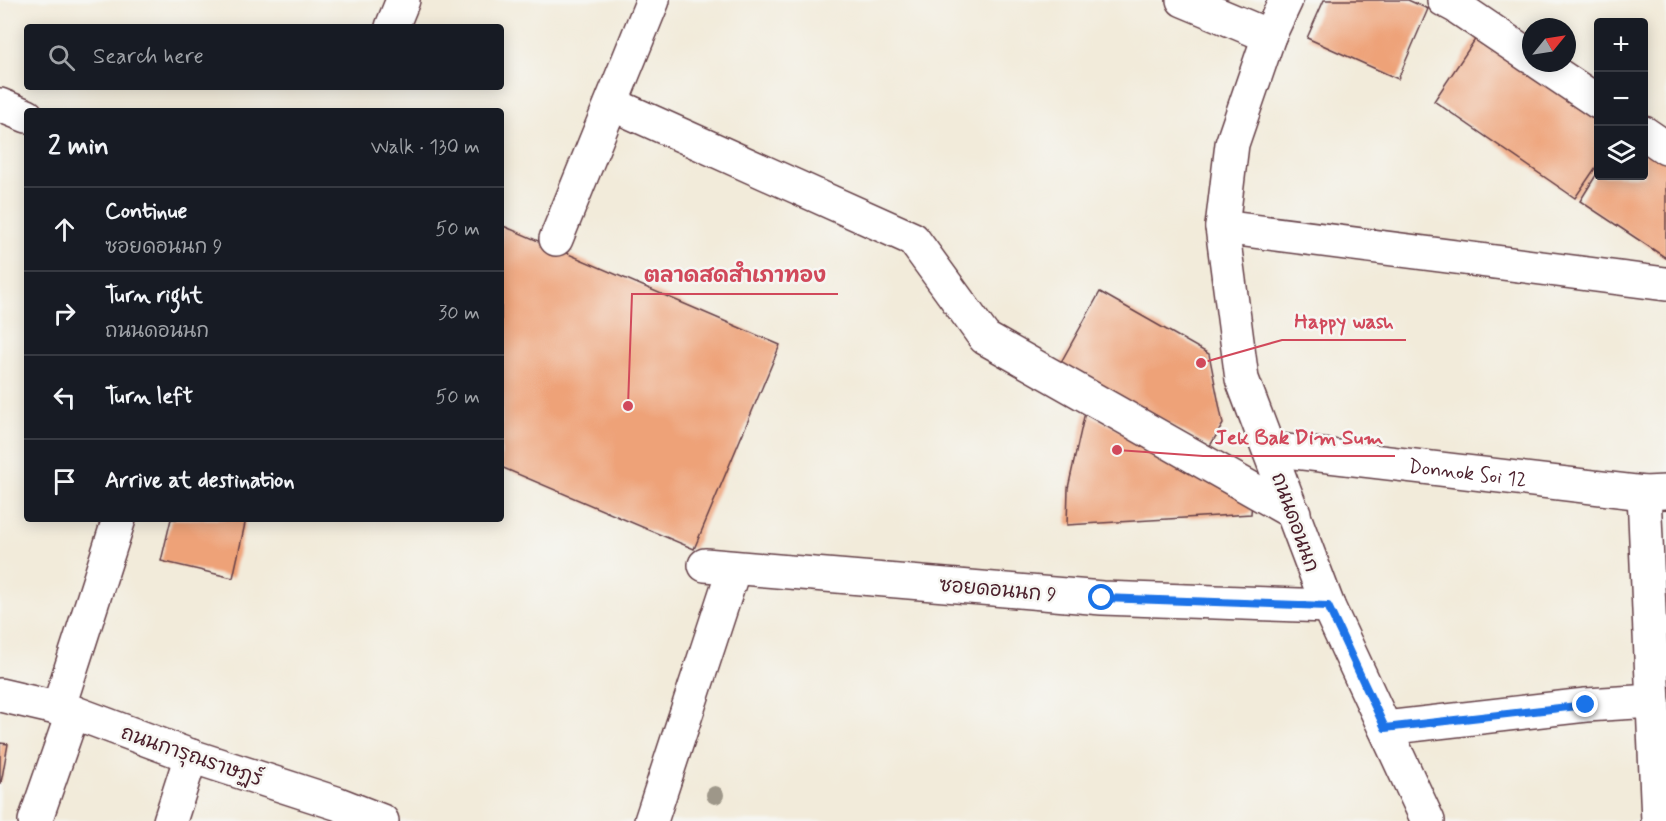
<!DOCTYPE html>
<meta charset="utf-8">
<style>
body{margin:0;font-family:Mynerve,"Playpen Sans Thai",sans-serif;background:#242831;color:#f1f3f6}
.controls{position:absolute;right:18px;top:18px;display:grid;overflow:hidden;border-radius:6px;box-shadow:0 3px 15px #0003}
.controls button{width:54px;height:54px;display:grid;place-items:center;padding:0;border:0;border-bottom:2px solid #363941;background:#171b24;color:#f1f3f6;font:30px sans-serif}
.compass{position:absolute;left:1522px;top:18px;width:54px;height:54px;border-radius:50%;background:#171b24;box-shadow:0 3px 15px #0003;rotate:60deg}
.stop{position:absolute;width:18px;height:18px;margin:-14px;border:4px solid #1a73e8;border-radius:50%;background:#fff}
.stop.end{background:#1a73e8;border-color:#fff;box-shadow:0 2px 6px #0008}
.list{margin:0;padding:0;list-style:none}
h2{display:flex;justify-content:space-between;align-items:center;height:78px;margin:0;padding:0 24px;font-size:26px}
h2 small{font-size:20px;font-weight:400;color:#9ea1a6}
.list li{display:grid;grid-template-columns:39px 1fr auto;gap:18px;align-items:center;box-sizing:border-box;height:84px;padding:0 24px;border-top:2px solid #363941}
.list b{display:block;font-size:22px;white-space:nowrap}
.list p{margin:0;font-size:20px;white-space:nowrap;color:#9ea1a6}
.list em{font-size:20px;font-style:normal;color:#9ea1a6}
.icon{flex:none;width:33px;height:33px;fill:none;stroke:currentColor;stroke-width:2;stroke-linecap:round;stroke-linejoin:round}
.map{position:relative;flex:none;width:1666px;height:821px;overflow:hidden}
.search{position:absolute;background:#171b24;box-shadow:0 3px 15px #0003;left:24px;top:24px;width:480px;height:66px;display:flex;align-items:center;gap:15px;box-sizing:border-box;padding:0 21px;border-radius:6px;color:#9ea1a6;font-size:22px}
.panel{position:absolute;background:#171b24;box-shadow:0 3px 15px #0003;left:24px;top:108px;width:480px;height:414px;border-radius:6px}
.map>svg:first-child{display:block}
</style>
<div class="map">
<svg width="1666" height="821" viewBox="0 0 1666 821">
<rect width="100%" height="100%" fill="#f6f6f2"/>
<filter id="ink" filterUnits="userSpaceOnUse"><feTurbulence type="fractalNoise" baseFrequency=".0167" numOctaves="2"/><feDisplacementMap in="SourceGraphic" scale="12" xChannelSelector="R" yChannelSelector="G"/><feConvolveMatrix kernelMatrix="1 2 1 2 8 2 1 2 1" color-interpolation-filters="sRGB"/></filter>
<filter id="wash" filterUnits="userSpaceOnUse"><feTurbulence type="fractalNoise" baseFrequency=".008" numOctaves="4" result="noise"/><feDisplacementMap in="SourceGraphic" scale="24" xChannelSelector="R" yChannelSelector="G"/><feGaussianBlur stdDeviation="1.35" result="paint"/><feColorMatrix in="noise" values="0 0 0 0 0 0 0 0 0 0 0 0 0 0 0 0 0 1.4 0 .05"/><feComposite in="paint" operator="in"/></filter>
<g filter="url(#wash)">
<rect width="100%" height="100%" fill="#f2ebda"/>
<g id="blocks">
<path fill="#eea278" d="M1324 0H1408L1428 9 1398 79 1307 38Z
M1478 35 1598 116V164L1575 198 1434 101Z
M1644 146 1666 161V258L1580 201 1598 172V176H1644Z
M501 225 780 345 694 549 501 467Z
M1100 292 1209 354 1223 424 1210 446 1060 364Z
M1085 412 1252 500 1251 514 1067 525 1068 488Z
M171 519H246L233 578 161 561Z
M0 743 8 744 1 783H0Z"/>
</g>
</g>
<g filter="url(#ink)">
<use href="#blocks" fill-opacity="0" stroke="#633e45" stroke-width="1.5"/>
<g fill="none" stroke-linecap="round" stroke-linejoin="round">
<defs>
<g id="minor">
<path d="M1183 0 1269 36"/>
<path d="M1444 0 1457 7 1531 57"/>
<path d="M392 27 403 0"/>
<path d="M1540 63 1598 102"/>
<path d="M612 104 913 239 985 338 1294 513"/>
<path d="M0 105 27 116"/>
<path d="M1644 133 1666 148"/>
<path d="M1222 227 1666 284"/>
<path d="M556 239 653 0"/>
<path id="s1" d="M1269 449 1644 493 1666 492"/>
<path d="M1644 493 1658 821"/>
<path d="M705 565 1102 598 1328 606"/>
<path d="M0 695 73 712 191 756 336 803 382 821"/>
<path d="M58 709 119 519"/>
<path d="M1385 728 1586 705 1653 701"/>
<path d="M35 821 73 712"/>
<path d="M170 821 191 756"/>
<path d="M651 821 734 568"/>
</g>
<path id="major" d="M1286 0 1269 36 1232 144 1222 227 1242 379 1328 606 1428 821"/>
</defs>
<use href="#minor" stroke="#633e45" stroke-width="36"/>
<use href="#major" stroke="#633e45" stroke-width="36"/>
<use href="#minor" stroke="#fff" stroke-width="33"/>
<use href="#major" stroke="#fff" stroke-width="33"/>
</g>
<circle fill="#9e9789" cx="715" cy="795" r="9"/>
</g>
<g fill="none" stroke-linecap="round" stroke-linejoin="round" filter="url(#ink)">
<path stroke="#1a73e8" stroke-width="8" d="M1102 598 1328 606 1385 728 1586 705"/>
</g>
<g text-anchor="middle" stroke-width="5" stroke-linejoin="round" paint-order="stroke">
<g font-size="20" fill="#4a1f2b" stroke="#f6f6f2">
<text dy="7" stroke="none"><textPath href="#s1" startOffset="200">Donnok Soi 12</textPath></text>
<text transform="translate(1296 522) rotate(70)" y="7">ถนนดอนนก</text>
<text transform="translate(998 589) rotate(5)" y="7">ซอยดอนนก 9</text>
<text transform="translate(192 755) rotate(19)" y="7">ถนนการุณราษฏร์</text>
</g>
</g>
<path fill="none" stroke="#d1495b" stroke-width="2" d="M628 406L632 294H838M1201 363L1282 340H1406M1117 450L1203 456H1395"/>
<g fill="#d1495b" stroke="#f6f6f2" stroke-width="2">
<circle cx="628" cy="406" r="6"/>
<circle cx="1201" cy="363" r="6"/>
<circle cx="1117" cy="450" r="6"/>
</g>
<g font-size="21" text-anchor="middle" font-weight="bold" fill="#d1495b" stroke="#f6f6f2" stroke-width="5" stroke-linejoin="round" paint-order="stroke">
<text x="735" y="282">ตลาดสดสำเภาทอง</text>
<text x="1344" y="328">Happy wash</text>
<text x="1299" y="444">Jek Bak Dim Sum</text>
</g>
</svg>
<div class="controls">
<button>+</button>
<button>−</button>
<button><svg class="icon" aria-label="layers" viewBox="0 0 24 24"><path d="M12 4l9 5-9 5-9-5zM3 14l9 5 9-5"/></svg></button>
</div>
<svg class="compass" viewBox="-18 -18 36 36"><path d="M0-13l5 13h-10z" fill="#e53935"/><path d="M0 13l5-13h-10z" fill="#9ea1a6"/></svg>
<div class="stop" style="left:1102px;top:598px"></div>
<div class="stop end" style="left:1586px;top:705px"></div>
<div class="search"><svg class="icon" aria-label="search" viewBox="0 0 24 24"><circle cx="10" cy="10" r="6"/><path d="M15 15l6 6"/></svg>Search here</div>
<section class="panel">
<h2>2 min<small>Walk · 130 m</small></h2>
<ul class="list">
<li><svg class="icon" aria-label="ahead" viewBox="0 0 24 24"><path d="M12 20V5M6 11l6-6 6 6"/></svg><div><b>Continue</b><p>ซอยดอนนก 9</p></div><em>50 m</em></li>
<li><svg class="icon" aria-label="right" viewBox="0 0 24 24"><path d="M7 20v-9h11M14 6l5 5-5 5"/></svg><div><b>Turn right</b><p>ถนนดอนนก</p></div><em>30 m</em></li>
<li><svg class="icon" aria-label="left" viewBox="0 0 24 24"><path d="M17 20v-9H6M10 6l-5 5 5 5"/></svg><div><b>Turn left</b></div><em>50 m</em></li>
<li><svg class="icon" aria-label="arrive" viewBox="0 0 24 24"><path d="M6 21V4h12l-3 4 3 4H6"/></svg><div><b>Arrive at destination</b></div></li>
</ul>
</section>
</div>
